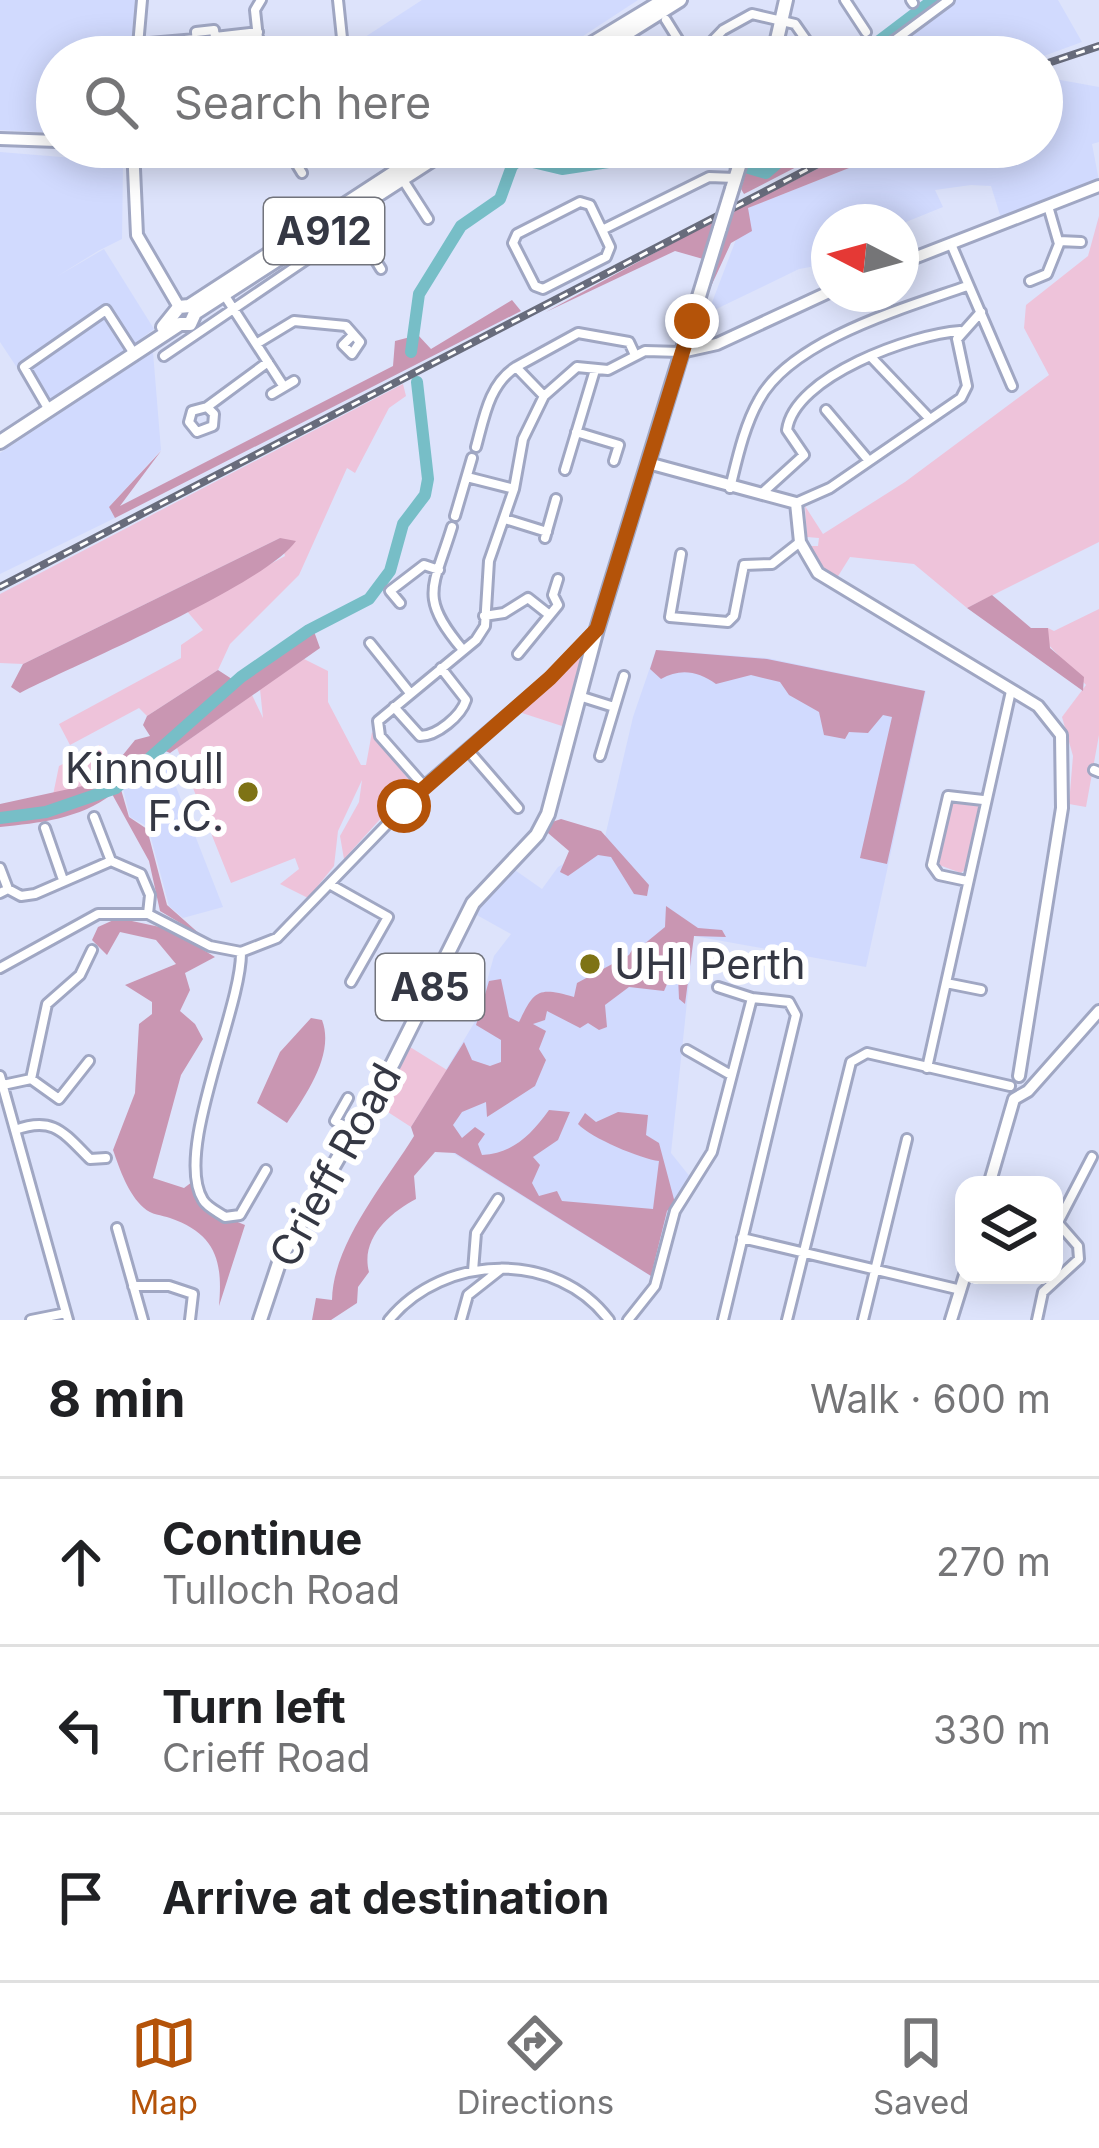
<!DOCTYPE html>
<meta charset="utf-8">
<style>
body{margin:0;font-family:Inter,sans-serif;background:#f2f2f2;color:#202124}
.controls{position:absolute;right:36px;bottom:36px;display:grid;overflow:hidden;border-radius:24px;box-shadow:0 6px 30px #0003}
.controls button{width:108px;height:108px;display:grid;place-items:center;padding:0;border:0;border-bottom:3px solid #e0e0e0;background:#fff;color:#202124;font:60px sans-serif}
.compass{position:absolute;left:811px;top:204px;width:108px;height:108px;border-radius:50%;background:#fff;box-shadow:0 6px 30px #0003;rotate:276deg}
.stop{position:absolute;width:36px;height:36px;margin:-27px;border:9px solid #b45309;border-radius:50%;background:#fff}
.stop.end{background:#b45309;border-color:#fff;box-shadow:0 3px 12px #0008}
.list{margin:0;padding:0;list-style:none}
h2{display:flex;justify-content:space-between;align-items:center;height:156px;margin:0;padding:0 48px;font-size:51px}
h2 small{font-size:39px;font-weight:400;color:#757577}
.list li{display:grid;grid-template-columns:78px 1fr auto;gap:36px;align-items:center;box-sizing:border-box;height:168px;padding:0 48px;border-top:3px solid #e0e0e0}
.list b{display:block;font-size:45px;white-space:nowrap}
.list p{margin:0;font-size:39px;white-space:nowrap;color:#757577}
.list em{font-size:39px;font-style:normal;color:#757577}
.icon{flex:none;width:66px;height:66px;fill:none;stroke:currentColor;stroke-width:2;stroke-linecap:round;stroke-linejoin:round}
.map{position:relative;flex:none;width:1099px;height:1320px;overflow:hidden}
.search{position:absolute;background:#fff;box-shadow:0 6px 30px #0003;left:36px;right:36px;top:36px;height:132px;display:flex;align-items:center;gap:30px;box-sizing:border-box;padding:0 42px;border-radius:66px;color:#757577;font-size:45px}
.sheet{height:660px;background:#fff}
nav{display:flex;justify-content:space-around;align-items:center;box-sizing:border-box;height:168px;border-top:3px solid #e0e0e0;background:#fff;font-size:33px;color:#757577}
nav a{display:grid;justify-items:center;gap:6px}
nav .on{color:#b45309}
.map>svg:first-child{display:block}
</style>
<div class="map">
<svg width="1099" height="1320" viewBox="0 0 1099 1320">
<rect width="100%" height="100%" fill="#dde3fb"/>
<path fill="#d1dafe" d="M0 0H138L133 57H57V133L0 130Z
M422 0H638L551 57H378L365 37Z
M938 0H1058L1082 42 1041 57H859Z
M1055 79 1099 87V142L1092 144 1099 181 1001 218 991 186 971 185 935 190 943 207 901 224 829 222V283L822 285 816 266 799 269 708 313 748 208 902 147H1042V84Z
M0 152 123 162 122 239 98 251 56 277 104 249 154 329 45 410 0 342Z
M153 352 161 450 109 507 115 518 0 574V453Z
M656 650 767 658 926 691 866 967 694 936 671 1153 691 1178 661 1236 651 1276 411 1127 476 1020 494 956 511 934 475 914 512 868 542 889 558 867 604 841 633 717Z
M162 751 223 907 183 918 169 906 148 827 130 817 122 785Z"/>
<path fill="#eec3da" d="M1099 216V542L967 608 914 564 850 557 835 581 806 546H818L819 538 807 537 805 506 823 534 905 482 1049 375 1024 328 1026 305 1088 256Z
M403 384 406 396 389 408 355 473 347 468 299 575 230 644 218 670 147 716 139 708 70 745 59 724 181 658V645L203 630 186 610 285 556 280 538 23 664 0 663V594Z
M1099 609V735L1086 807 1069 804 1073 756 1062 717 1086 685 1046 642 1048 628 1054 631Z
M590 640 565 727 519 712 564 672Z
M304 659 328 671V702L361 765H366L372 732 412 784 344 859 340 836 359 802 362 780 338 831 334 866 308 898 280 884 299 869 295 858 231 883 177 748 252 695 263 718 260 689Z
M100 745 106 756 120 755 101 782 53 795 59 766Z
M953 799 980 802 967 868 961 873 939 865Z
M410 1047 447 1070 411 1127 377 1105Z"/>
<path fill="#c996b2" d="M753 147H835L744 194 741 189Z
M861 147H902L748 208 752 231 731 243 707 295 733 211Z
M715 220 703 259 675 251 546 312Z
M512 300 521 311 115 518 109 507 161 451 120 506 393 366 395 341 418 335 431 349Z
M280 538 296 541C265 585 77 664 20 693L11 687 23 664Z
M992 595 1031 628H1048L1050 648 1084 677 1083 691 967 608Z
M311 623 320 648 170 753 163 750 120 786 129 817 147 829 167 905 202 936 160 911 149 861 112 794C80 819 39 823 0 827V804L101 782 135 740 150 736 143 725 147 716 218 670 238 683Z
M656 650 767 659 925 691 887 864 860 858 892 717 883 715 868 733 849 732 845 739 824 735 819 712 789 695 780 682 751 675 716 684C698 671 680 668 661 679L650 669Z
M561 819 601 831 649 885 647 896 634 894 611 857 598 855 568 876 560 872 569 851 548 833 549 823Z
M666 906 698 928 722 930 726 937 694 936 685 1004 679 999 678 976 671 975 664 991 629 987 605 1005 607 1027 599 1030 588 1023 580 1028 547 1011 545 1020 533 1024 546 1031 539 1049 546 1060 535 1086 487 1117 486 1102 462 1112 453 1125 462 1138 475 1127 485 1134 478 1144 482 1155C513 1153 530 1136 549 1110L570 1112 558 1140 533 1157 540 1165 532 1183 539 1196 557 1191 562 1201 653 1209 659 1161C641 1159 591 1138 578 1124L585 1113 596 1122 618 1112 648 1115 646 1135 659 1143 675 1203 667 1211 651 1276 455 1153 435 1152 414 1176 416 1199C391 1212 360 1238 369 1272L358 1287 357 1303 331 1320H312L316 1298 332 1300C333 1243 385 1183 414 1136L411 1127 464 1042 472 1060 490 1066 501 1062V1040L476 1025 489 981 501 979 509 1017 519 1022C534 991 537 986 574 997L577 983 629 955 635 945H643L665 927Z
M118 918 169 929 215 957 185 973 190 990 180 1011 195 1024 203 1039 181 1075 153 1178 184 1188 192 1182 203 1208 245 1225 219 1306C223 1261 216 1234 170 1218 162 1215 151 1215 144 1208 128 1194 120 1170 113 1150L135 1093 139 1024 152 1014V1002L125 985 176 964 156 940 120 932 107 955 92 940 98 927Z
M311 1018 322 1020C335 1054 306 1095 287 1123L257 1103 280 1052Z"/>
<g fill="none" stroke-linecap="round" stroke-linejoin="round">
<path stroke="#77bec7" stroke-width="12" d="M858 57 933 0
M411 352 419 294 461 226 500 199 512 166 520 159 562 169 688 150 766 173 780 161 785 147
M0 818 46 812 116 788 241 677 309 630 369 599 390 571 403 524 425 495 428 479 417 382"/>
<defs>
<path id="street" d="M338 0 344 57
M845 0 866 32
M911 0 913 3
M666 20 689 57
M215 37 214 30 196 32 197 47 216 45 215 37 258 32
M138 44 196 39
M137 57 142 0
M260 57 255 10 261 0
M697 57 723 30 752 14 795 24 818 57
M872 57 949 0
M286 147 291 155 303 147
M389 147 402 166
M291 155 302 173
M403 180 428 219
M348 215 381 269
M602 230 610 247 606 257 543 289 535 286 513 243 517 234 580 202 590 205 602 230 709 177 735 178
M1059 241 1081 242
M951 244 1012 386
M1030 281 1047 274 1059 244 1048 206
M225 296 284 387
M256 344 294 321 346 326 360 342 352 354 343 345 352 336
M164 356 313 255
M872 358 929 418
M516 367 578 333 629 342 635 355
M272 394 294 381
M207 407 214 414 213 426 197 432 189 422 192 411 207 407 268 362
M49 410 24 367 106 310 133 352
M826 410 869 461
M576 432 619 445 614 461
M476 447C484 418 489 384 516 367L544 396
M565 470 595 370
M467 477 514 489
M730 488C737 460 744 426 759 400 791 340 905 308 967 286
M761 494 804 455 787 430C794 376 913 334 960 331
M796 503 830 488 961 398 967 386 957 339 981 312
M455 516 472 458
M505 519 547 532
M452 527C433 589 418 596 463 650
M545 538 556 499
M681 554 670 617 728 622 734 616 744 565 772 564 800 542
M400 603 390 591 424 565 439 570
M484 616 504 613 528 598 547 613
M370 643 410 693
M518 654 558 605 553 595 558 579
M579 696 614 707
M394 707 420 736C437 736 461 716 466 700L441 668
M467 749 518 808
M600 756 624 676
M1094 770 1099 772
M424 786 380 736 378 721 476 640 485 626 489 561 514 489 523 439 544 396 577 367 608 370 645 351 681 352
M94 817 111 861
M45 828 62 877
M0 868 8 889
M967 881 939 875 932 865 948 796 983 800
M331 885 388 917 351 982
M0 893 8 889 21 896 35 894 111 861 141 874 150 895 148 914
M241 952C242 1008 173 1152 203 1200 207 1207 218 1212 225 1217L240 1215 266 1170
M0 968 98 914H148L210 946 241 952 277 938 424 786 550 678 597 629
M946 983 981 990
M687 1050 731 1075
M927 1068 1011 691
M0 1076 68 1320
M31 1079 59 1099 89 1061
M3 1085 31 1079 47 1004 80 975 92 950
M348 1098 335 1121 353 1130
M15 1130C53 1116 63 1132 90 1159L106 1158
M117 1228 143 1320
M1054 1230 1092 1157
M742 1238 961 1290
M473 1271 476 1233 498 1199
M133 1286H169L193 1294 190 1320
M31 1320 66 1313
M389 1320C444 1253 557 1250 609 1320
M461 1320 468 1295 501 1269
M628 1320 655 1286 675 1211 712 1152 752 998 718 987
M723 1320 796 1015 789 1002 752 998
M787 1320 851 1062 867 1053 1010 1086
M863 1320 907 1139
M1037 1320 1043 1292 1079 1259 1078 1246 1058 1223"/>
<path id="secondary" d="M0 139 57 141
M133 147 137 235 179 307
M901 263 1099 186
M681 352 717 344 829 292
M648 463 796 503 800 542 818 573 1038 706 1061 735 1062 808 1019 1076
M989 1185 1014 1099 1028 1091 1099 1011
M951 1320 965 1275"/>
<path id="primary" d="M570 57 664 0
M589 57 680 0
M773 57 786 0
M732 189 745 147
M163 327 179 307 189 306 433 147
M0 442 180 324H190L195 313 452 147
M260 1320 281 1257 393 1063 473 903 537 835 548 814 597 629 720 228"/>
</defs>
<use href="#street" stroke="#a0a7c3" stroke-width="14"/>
<use href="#secondary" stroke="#a0a7c3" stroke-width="16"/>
<use href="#primary" stroke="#a0a7c3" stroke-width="18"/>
<use href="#street" stroke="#fff" stroke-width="8"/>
<use href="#secondary" stroke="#fff" stroke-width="10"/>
<use href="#primary" stroke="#fff" stroke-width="12"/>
<defs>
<path id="rail" d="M1042 65 1099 46
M0 587 851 147"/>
</defs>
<use href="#rail" stroke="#686c7c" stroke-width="8"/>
<use href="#rail" stroke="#fff" stroke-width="3" stroke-dasharray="9" stroke-linecap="butt"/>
<defs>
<path id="primary-bridge" d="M720 228 732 189"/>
</defs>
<use href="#primary-bridge" stroke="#a0a7c3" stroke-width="18" stroke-linecap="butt"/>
<use href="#primary-bridge" stroke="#fff" stroke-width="12"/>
</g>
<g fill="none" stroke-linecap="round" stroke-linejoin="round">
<path stroke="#b45309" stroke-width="15" d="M404 806 550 678 597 629 692 321"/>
</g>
<g fill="#7e7315" stroke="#fff" stroke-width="4.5">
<circle cx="248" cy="792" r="12"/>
<circle cx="590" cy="964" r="12"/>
</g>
<g text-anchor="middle" stroke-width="12" stroke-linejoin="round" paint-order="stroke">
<g fill="#fff" stroke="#72747c" stroke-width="3">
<rect x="264" y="198" width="120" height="66" rx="9"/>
<rect x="376" y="954" width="108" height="66" rx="9"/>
</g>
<g font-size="39" font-weight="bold" fill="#353844">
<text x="324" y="245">A912</text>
<text x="430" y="1001">A85</text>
</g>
<g font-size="42" fill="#353844" stroke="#fff" text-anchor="end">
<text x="224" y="783">Kinnoull<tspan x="224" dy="48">F.C.</tspan></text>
<text x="614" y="979" text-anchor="start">UHI Perth</text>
</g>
<g font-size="42" fill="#353844" stroke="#fff">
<text transform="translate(335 1165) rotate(-61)" y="15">Crieff Road</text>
</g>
</g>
</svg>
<div class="controls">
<button><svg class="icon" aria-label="layers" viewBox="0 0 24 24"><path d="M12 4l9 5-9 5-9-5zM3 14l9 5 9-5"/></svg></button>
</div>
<svg class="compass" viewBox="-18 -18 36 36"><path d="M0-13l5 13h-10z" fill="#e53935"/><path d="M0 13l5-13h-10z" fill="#757577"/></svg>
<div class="stop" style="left:404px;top:806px"></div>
<div class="stop end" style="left:692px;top:321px"></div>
<div class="search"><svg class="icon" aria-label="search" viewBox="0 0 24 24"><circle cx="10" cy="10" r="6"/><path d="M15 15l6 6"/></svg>Search here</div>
</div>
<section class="sheet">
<h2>8 min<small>Walk · 600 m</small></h2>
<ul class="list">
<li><svg class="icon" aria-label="ahead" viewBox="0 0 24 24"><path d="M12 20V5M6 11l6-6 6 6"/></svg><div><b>Continue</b><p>Tulloch Road</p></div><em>270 m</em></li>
<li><svg class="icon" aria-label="left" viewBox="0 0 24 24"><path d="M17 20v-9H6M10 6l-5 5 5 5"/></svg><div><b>Turn left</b><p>Crieff Road</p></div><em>330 m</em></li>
<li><svg class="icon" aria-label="arrive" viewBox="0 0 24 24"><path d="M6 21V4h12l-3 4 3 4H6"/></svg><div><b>Arrive at destination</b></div></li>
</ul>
</section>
<nav>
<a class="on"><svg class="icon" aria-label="map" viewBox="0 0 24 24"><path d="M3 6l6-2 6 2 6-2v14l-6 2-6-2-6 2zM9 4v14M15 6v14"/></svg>Map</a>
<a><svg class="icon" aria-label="directions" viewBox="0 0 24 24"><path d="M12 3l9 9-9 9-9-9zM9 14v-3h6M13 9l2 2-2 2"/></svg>Directions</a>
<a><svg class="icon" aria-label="saved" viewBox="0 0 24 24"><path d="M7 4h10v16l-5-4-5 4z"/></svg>Saved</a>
</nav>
